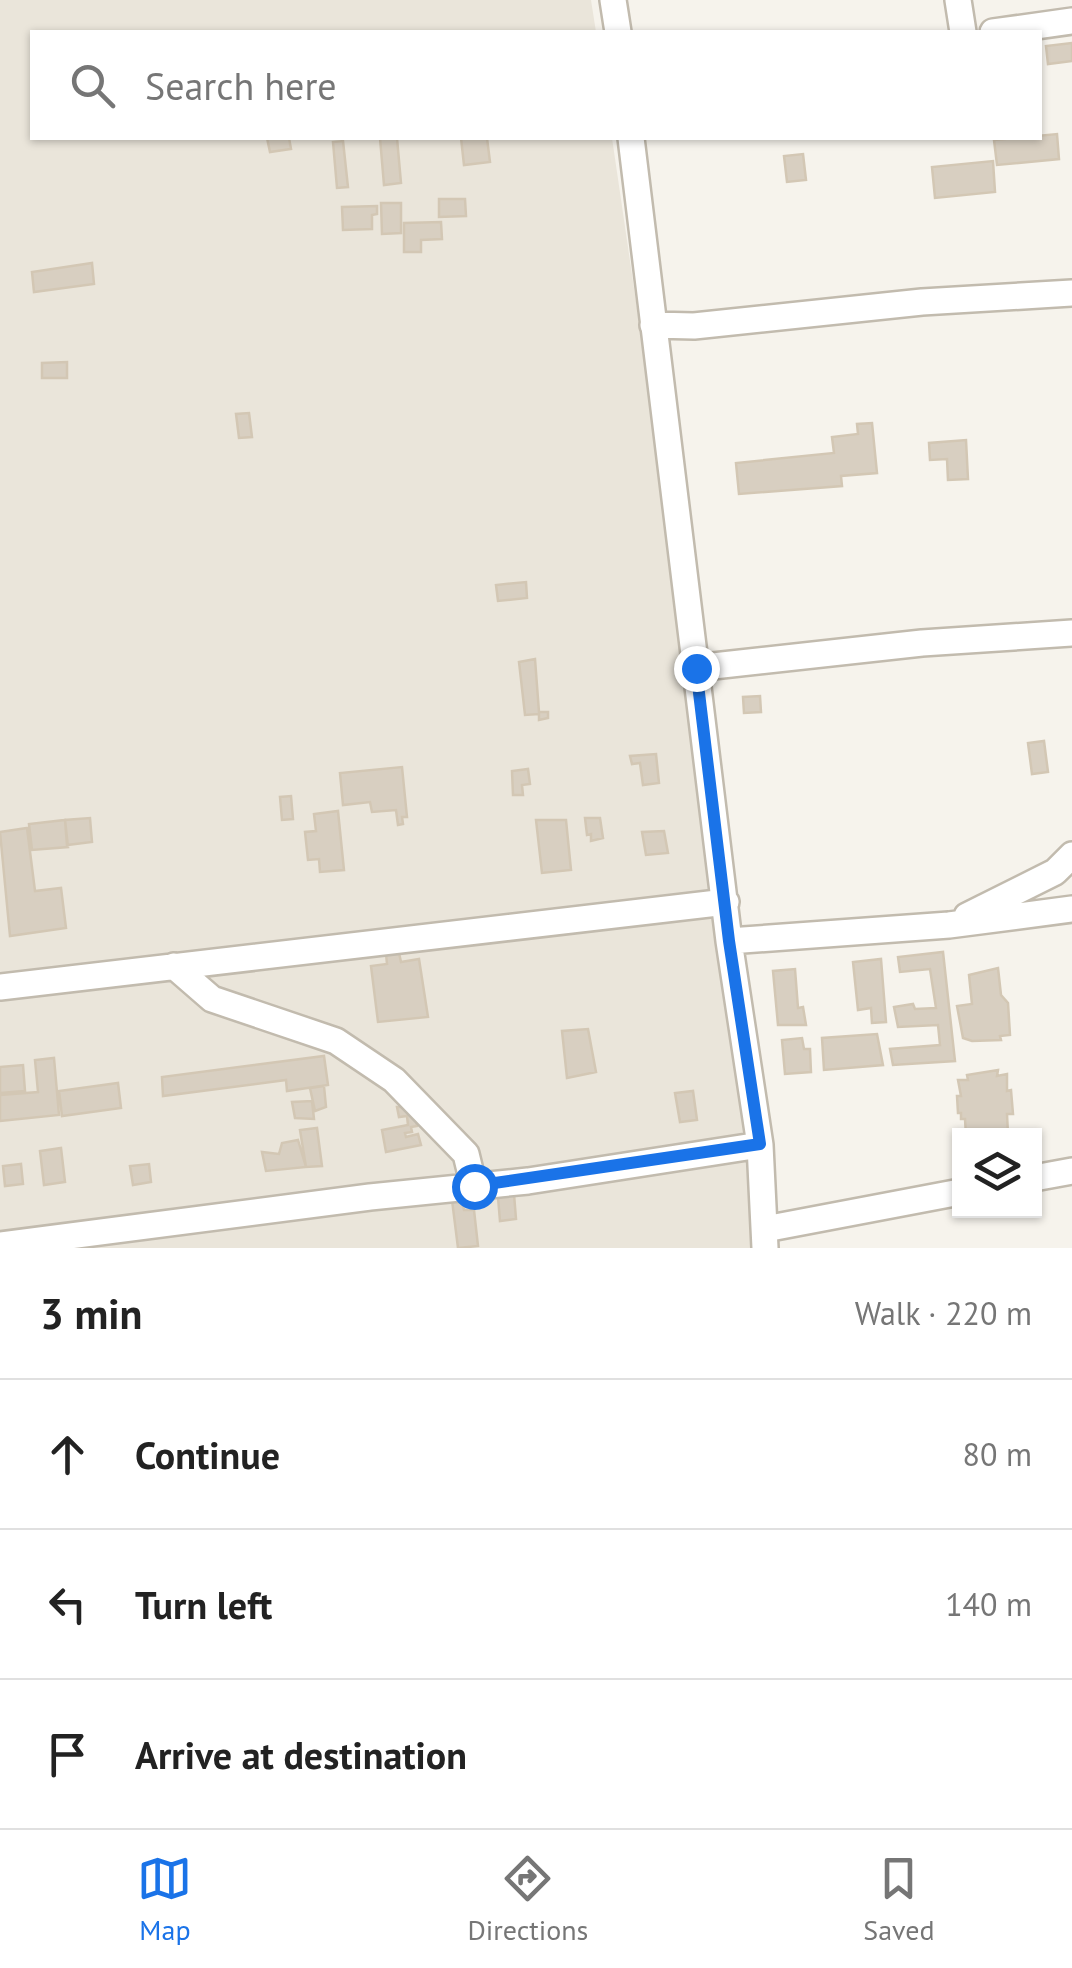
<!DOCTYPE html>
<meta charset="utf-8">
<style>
body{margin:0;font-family:"PT Sans",sans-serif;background:#f2f2f2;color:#222}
.controls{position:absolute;right:30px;bottom:30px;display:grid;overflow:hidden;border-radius:0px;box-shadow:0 2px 8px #0004}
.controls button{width:90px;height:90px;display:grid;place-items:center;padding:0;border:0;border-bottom:2px solid #e0e0e0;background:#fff;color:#222;font:50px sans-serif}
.stop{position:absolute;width:30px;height:30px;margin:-22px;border:8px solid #1a73e8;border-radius:50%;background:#fff}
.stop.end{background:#1a73e8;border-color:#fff;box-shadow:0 2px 10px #0008}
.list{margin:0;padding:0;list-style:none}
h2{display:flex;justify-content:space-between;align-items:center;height:130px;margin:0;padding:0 40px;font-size:42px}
h2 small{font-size:32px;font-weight:400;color:#767676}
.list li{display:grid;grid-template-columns:65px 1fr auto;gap:30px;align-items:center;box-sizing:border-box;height:150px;padding:0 40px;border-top:2px solid #e0e0e0}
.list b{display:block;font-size:38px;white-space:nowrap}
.list em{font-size:32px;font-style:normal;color:#767676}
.icon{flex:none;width:55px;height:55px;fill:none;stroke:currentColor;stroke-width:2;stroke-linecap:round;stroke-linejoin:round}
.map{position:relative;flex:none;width:1072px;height:1248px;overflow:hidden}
.search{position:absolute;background:#fff;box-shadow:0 2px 8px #0004;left:30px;right:30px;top:30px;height:110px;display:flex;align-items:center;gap:25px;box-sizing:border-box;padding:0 35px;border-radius:0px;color:#767676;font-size:38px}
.sheet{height:580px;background:#fff}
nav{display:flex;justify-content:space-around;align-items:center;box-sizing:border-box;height:140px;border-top:2px solid #e0e0e0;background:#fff;font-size:28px;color:#767676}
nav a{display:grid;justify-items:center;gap:5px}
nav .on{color:#1a73e8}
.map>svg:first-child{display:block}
</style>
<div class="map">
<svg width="1072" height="1248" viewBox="0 0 1072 1248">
<rect width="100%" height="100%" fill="#f6f3ec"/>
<path fill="#eae5da" d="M0 0H591L596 32H32V138H612L708 793 757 1248H0Z"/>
<path fill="#d8cfc1" stroke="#d3c7b4" stroke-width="2.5" d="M1072 43V61L1048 64 1046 46Z
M1057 134 1059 159 997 165 994 140Z
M267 138H289L291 149 270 152Z
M380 138H397L401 183 384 185Z
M461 138H487L490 162 464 165Z
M343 141 348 187 337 188 333 142Z
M803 154 806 180 787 182 784 156Z
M993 161 995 192 935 198 932 167Z
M439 199H465L466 216 439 217Z
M381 203H401V233L382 234Z
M377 206V214L372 215V229L343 230 342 207Z
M441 222 442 239 421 240V252H404V223Z
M92 263 94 284 34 292 32 272Z
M67 362V378H42V363Z
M249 413 252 437 239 438 236 414Z
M872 423 877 473 841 476 842 486 739 494 736 463 834 453 832 437 858 434 857 424Z
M966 440 968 479 948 480 947 459 930 460 929 443Z
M526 582 527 598 498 601 496 585Z
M535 659 539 712H548V718L539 720V714L525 715 519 662Z
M760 696 761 712 744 713 743 697Z
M1044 741 1048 772 1032 774 1028 743Z
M656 754 659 783 643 785 640 763 632 764 630 756Z
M402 767 407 817H402L403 824 398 825 396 810 372 812 370 802 343 805 340 773Z
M528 769 530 784 522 785 523 795H513L512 771Z
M291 796 293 819 282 820 280 797Z
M338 811 344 870 320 872 319 859 308 860 305 832 316 831 314 814Z
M90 818 92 842 67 845 65 820Z
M585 818H600L603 838 591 841V834L587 835Z
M65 820 68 847 32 850 29 824Z
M536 820H566L571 870 542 873Z
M27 828 35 891 61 888 66 928 10 936 0 832Z
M664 831 668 853 646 855 642 832Z
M943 952 955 1061 893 1065 890 1049 940 1045 938 1025 898 1027 894 1007 913 1004 915 1009 936 1008 930 969 900 972 898 957Z
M399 953 401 962 419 959 428 1017 378 1022 371 966 387 964 386 954Z
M881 959 886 1022 872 1023 871 1008 858 1010 853 962Z
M998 968 1001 995 1008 1003 1010 1035 1000 1036 1001 1040 972 1041 963 1038 957 1006 972 1004 969 975Z
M795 969 798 1008 803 1007 806 1025H778L773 971Z
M588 1029 596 1072 567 1078 562 1031Z
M877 1034 883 1065 824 1070 822 1038Z
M802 1038 804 1049H810L811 1072 785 1074 782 1040Z
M324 1056 328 1085 287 1091 286 1080 163 1096 162 1077Z
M54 1058 59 1115 0 1121V1095L38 1092 35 1060Z
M23 1065 25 1091 0 1093V1067Z
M998 1070 997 1076 1007 1074V1091L1011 1090 1013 1114H1007L1008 1134 966 1136 965 1119H961V1113H958L957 1096H961L958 1080H968L967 1075Z
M118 1083 121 1108 62 1116 59 1091Z
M324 1086 326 1107 315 1111 310 1088Z
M693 1091 697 1120 680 1122 675 1093Z
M312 1101 314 1119 295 1118 292 1102Z
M397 1107H414L417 1126 411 1127 412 1132 405 1133 406 1137 418 1134 421 1145 386 1152 382 1130 408 1125 407 1116 399 1117Z
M317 1128 322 1166 306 1167 300 1130Z
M298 1140 306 1167 266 1171 262 1152 279 1154 282 1143Z
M61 1148 65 1182 44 1185 40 1151Z
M21 1164 23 1184 5 1186 3 1166Z
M149 1164 151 1182 133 1185 130 1166Z
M514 1194 516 1219 500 1221 498 1197Z
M452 1200H462L464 1210H474L478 1246 458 1248Z"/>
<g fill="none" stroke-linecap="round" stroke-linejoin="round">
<defs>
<path id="street" d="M613 0 618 32
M958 0 963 32
M993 32 1072 21
M631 138 729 941 760 1145 765 1248
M653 325 694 326 922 302 1072 293
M695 668 922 643 1072 633
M967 916 1055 872 1072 855
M729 941 949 925 1072 909
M174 966 212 999 336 1041 394 1080 466 1154 474 1187
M0 987 726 902
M1034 1178 1072 1171
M765 1229 960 1192
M0 1245 370 1197 528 1181 760 1145"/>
</defs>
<use href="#street" stroke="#c2bbae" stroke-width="30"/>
<use href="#street" stroke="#fff" stroke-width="25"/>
</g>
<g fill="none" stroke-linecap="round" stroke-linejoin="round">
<path stroke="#1a73e8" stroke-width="12" d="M474 1186 760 1144 729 941 696 668"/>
</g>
</svg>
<div class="controls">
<button><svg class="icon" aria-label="layers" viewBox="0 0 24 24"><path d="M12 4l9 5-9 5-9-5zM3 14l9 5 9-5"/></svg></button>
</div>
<div class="stop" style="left:474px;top:1186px"></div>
<div class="stop end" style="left:696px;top:668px"></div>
<div class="search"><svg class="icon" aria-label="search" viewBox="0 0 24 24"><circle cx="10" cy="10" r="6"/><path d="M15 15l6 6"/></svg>Search here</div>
</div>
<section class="sheet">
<h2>3 min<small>Walk · 220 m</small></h2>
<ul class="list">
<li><svg class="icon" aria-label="ahead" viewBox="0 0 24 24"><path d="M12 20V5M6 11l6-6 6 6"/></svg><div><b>Continue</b></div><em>80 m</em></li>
<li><svg class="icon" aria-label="left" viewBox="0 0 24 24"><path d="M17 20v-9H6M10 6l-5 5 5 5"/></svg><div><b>Turn left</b></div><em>140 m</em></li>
<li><svg class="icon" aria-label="arrive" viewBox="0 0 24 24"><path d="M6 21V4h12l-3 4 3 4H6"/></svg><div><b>Arrive at destination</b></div></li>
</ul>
</section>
<nav>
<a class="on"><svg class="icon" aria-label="map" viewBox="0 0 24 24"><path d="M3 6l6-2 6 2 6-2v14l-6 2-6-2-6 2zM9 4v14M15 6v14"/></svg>Map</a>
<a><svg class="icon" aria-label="directions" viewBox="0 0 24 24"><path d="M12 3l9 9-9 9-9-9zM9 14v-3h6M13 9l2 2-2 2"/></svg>Directions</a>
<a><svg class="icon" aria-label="saved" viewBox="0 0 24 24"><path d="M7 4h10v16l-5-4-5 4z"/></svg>Saved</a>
</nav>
